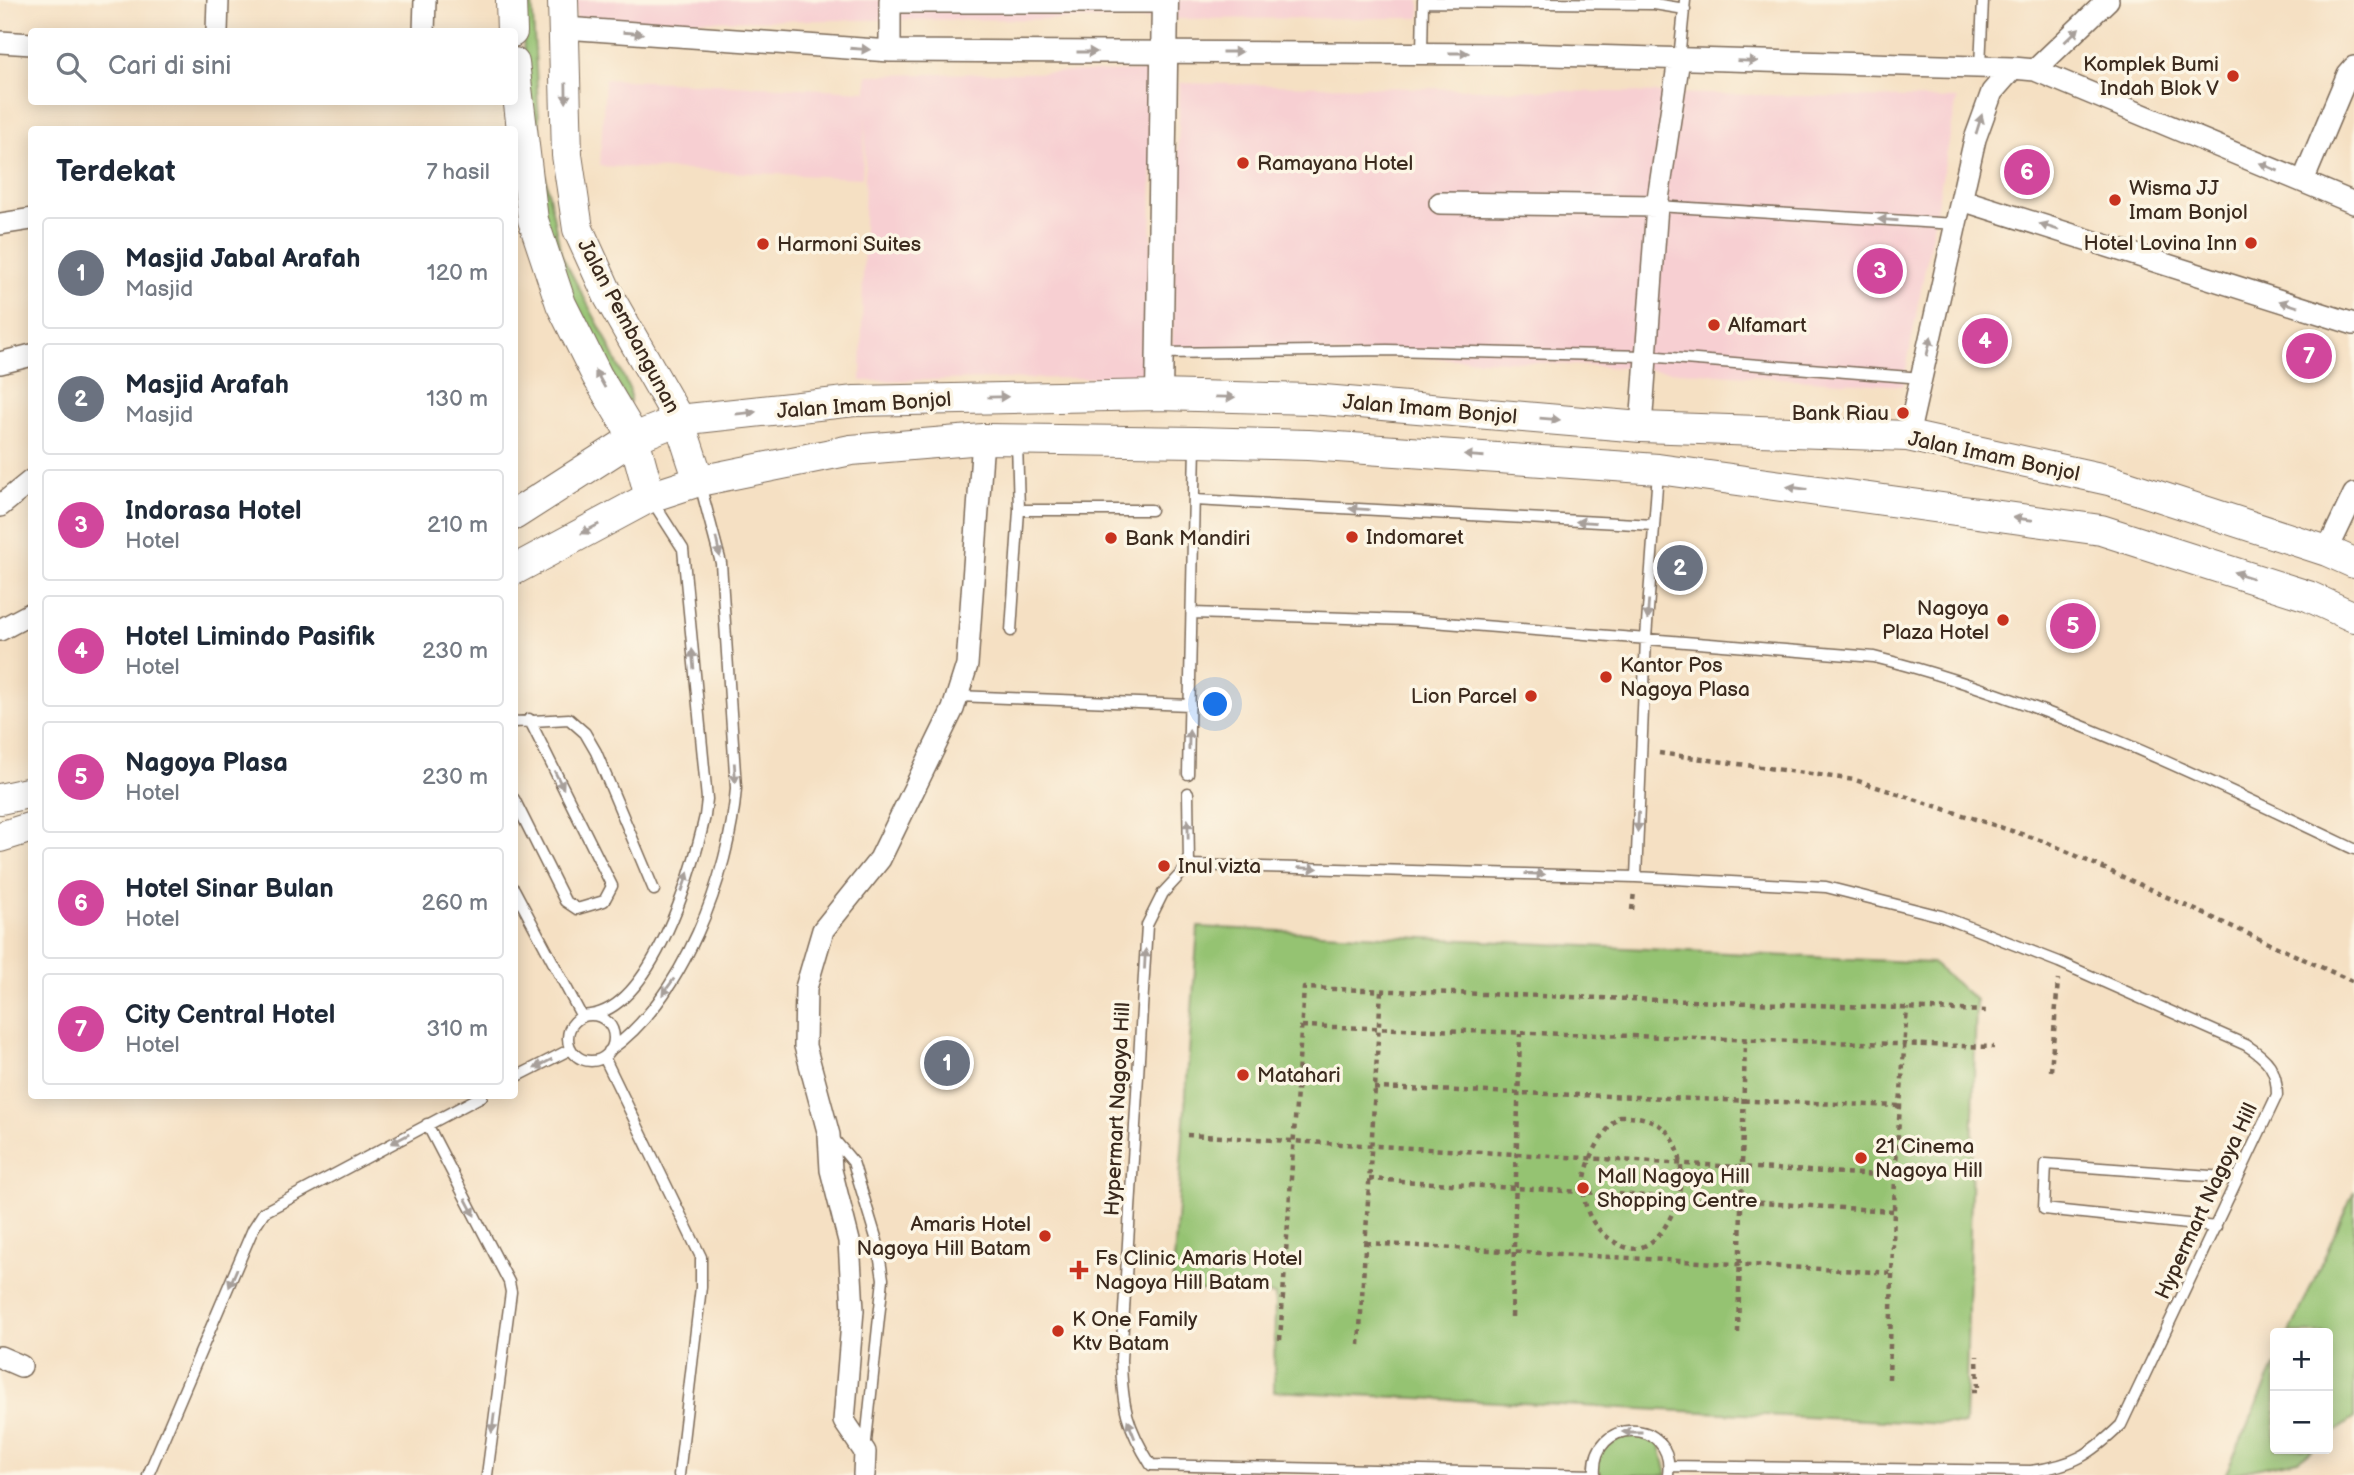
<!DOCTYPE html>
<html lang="id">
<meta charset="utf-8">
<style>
body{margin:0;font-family:"Balsamiq Sans",sans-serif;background:#f6f6f7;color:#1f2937}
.controls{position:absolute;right:21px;bottom:21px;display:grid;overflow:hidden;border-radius:7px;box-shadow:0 4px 18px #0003}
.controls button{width:63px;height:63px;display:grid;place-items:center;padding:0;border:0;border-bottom:2px solid #e0e1e3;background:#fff;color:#1f2937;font:35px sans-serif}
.you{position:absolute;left:1216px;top:705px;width:24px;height:24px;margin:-18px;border:5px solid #fff;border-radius:50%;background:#1a73e8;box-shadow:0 0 0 10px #1a73e833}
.badge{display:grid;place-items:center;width:46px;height:46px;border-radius:50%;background:#b45309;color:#fff;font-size:23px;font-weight:700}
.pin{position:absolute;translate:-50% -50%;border:4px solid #fff;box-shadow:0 2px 7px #0006}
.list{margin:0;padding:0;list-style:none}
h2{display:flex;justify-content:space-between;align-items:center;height:91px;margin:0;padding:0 28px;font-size:30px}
h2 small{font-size:23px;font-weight:400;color:#747a83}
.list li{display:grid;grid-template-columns:46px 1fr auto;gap:21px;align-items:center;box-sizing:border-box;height:112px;margin:0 14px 14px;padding:0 14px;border:2px solid #e0e1e3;border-radius:7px}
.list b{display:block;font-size:26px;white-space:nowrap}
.list p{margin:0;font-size:23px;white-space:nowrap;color:#747a83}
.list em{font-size:23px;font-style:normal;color:#747a83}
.icon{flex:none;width:38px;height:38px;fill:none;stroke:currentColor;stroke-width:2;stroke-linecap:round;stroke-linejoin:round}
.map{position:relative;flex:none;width:2354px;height:1475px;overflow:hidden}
.search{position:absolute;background:#fff;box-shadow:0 4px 18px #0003;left:28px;top:28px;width:490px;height:77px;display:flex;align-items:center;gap:18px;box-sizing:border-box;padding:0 24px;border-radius:7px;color:#747a83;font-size:26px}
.panel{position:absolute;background:#fff;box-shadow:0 4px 18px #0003;left:28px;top:126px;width:490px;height:973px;border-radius:7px}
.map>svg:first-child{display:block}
</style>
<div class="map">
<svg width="2354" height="1475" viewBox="0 0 2354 1475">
<rect width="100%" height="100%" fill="#fcf5e5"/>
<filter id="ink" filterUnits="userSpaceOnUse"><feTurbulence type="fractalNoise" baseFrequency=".0143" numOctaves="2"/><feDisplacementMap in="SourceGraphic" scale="14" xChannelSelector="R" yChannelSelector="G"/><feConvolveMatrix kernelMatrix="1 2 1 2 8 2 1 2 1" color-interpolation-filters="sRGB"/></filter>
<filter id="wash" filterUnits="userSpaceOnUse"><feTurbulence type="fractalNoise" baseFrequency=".00686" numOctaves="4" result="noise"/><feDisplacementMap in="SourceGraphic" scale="28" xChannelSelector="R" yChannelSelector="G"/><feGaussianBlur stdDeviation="1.57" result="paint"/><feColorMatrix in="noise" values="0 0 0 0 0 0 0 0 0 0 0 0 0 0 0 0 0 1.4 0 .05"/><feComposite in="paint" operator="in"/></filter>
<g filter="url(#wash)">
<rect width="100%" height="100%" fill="#f5e0c3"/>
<path fill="#f7cfd2" d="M576 0H1420V18L576 21Z
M1152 71 1151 377 861 381 866 115 862 178 600 166 605 79 867 91V75Z
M1180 83 1957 99 1903 386 1529 362 1172 347Z"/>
<path fill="#95c372" stroke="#687648" stroke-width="2" d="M521 0H532L541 156 561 254 605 337 630 391V402L626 401 552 259 530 157Z
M1198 927 1932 963 1976 1000 1965 1425 1274 1391 1275 1295 1172 1289Z
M2354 1191V1418L2328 1437V1333H2290Z
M2275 1365V1449H2313L2298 1460 2225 1475Z
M1629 1431 1660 1444 1667 1475H1595L1597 1454Z"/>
</g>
<g filter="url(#ink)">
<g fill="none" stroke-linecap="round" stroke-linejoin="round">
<defs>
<path id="service" d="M1423 2 1654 4 1685 9
M1422 53 1423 0
M1679 59 1685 0
M1980 66 1983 0
M1657 206 1956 224
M1159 353 1387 350 1646 356 1922 378
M1195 500 1654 525
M1019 510H1151
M1192 613 1408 620 1874 657C2039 698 2201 776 2354 849
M1011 631 1019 510 1017 442
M957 696 1190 705
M514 722 569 719 585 733 596 752 654 890
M1188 774 1195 445
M1188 793 1189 865
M514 799 565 901 577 909 604 901 612 886 529 719
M1636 877 1646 638 1658 472
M514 889 582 1017
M590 1015C653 1007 693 870 705 816L707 799 683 549 651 499
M568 1038a23 23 0 1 1 46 0a23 23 0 1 1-46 0Z
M609 1051C682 1000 730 875 736 788L721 563 700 484
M604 1057 701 1257V1287L679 1475
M514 1078 571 1049
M427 1124 509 1282 511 1292 487 1475
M832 1137 853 1162 877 1241 883 1279 865 1451
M2216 1227 2044 1209 2046 1164 2238 1178
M148 1475 253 1229 264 1212 482 1096
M1668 1475C1676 1417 1590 1415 1595 1475L1151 1465C1127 1427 1122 1406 1121 1360L1147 925 1163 893 1189 865 1636 877 1826 887 1941 916 2059 962 2246 1045C2268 1059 2277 1069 2277 1095L2121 1425C2090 1455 2074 1465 2031 1471L1669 1466"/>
<path id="minor" d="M890 0V51
M890 2H1165
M565 28 890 51 1516 54 2013 68 2035 70 2354 203
M217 32 218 0
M424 32 425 0
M0 42 32 44
M2035 70 2108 0
M2303 181 2348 74 2354 67
M1962 200 2354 324
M1440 203 1657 206
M0 224 32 219
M0 363 32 355
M1641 427 1657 206 1679 59
M1908 436 1975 139 1992 92 2013 68
M0 506 32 480
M2327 551 2354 494
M0 630 32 613
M0 1357 21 1366
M864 1475 865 1452 844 1421 853 1310 849 1241 831 1170 829 1135 805 1046 806 988 823 930 880 859 953 709 967 665 983 439"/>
<path id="tertiary" d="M1159 395 1165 0"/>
<path id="secondary" d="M511 0 512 32
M563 0 567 155 578 229 609 297 679 420 699 481
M514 63 533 220 561 304 597 376 634 438 650 497
M514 515 634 438 679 420 855 401 1159 395 1312 399 1641 427 1908 436 2109 480 2327 551 2354 563
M514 570 650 497 699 481 851 450 983 439 1196 442 1308 445 1658 469 2101 530 2308 596 2354 617
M0 799 32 792
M0 837 32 827"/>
</defs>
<use href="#service" stroke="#7c6a58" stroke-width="13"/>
<use href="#minor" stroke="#7c6a58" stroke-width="24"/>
<use href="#tertiary" stroke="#7c6a58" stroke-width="29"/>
<use href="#secondary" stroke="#7c6a58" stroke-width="32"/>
<path stroke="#7c6a58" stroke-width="4.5" stroke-dasharray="5 5" stroke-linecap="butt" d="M1659 753 1855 780 2046 842 2354 982
M1632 910 1634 892
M1302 1026 1994 1047
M2051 1071 2058 980
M1374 1088 1900 1106
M1619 1116C1726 1111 1673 1271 1622 1246 1563 1217 1581 1155 1619 1116Z
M1187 1135 1895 1176
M1369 1179 1893 1211
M1366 1243 1892 1273
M1512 1317 1520 1034
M1738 1333 1745 1041
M1280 1340 1304 988 1989 1011
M1359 1345 1381 991
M1889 1379 1895 1176 1907 1008
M1972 1391H1978L1977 1356"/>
<use href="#service" stroke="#fff" stroke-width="10"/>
<use href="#minor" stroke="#fff" stroke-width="21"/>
<use href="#tertiary" stroke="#fff" stroke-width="26"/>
<use href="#secondary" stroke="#fff" stroke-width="30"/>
</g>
<defs><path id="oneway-solid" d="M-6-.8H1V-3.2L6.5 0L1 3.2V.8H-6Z" transform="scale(1.75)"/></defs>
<g fill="#a79f9a">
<use href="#oneway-solid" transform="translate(633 33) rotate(4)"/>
<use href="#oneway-solid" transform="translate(2072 35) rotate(-44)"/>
<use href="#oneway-solid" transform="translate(860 49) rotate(4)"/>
<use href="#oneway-solid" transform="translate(1087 52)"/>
<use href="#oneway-solid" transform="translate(1232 52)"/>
<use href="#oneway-solid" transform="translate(1459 53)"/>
<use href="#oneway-solid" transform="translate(1747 61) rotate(2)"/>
<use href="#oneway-solid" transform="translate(566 93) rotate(89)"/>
<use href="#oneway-solid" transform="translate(1979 124) rotate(-73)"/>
<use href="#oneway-solid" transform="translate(2269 167) rotate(-157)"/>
<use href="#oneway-solid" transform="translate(1888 220) rotate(-176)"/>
<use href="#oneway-solid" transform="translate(2049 227) rotate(-162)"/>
<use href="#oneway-solid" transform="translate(2289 304) rotate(-162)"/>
<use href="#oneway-solid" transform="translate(1929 346) rotate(-77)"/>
<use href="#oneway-solid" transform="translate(600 379) rotate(-119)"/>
<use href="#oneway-solid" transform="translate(998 397) rotate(-1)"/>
<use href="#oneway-solid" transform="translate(1225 397) rotate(1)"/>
<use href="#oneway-solid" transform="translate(746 413) rotate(-6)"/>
<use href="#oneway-solid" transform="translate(1550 419) rotate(5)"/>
<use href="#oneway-solid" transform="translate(1474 456) rotate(-176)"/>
<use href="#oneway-solid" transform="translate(1797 488) rotate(-172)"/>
<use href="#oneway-solid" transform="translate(1359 509) rotate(-177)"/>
<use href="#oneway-solid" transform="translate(2023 519) rotate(-172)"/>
<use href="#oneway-solid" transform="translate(1586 522) rotate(-177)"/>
<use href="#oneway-solid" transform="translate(590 529) rotate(152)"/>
<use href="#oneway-solid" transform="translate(718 547) rotate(78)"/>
<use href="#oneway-solid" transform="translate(2243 575) rotate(-162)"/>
<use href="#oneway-solid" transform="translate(1648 610) rotate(94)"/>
<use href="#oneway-solid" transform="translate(693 659) rotate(-95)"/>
<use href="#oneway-solid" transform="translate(1189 740) rotate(-89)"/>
<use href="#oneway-solid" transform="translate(735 773) rotate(86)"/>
<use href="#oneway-solid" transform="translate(559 780) rotate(63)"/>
<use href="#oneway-solid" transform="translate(1638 822) rotate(93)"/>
<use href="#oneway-solid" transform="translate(1188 829) rotate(-91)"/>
<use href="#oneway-solid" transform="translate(1308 868) rotate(2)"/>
<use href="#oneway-solid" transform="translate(1535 874) rotate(2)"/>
<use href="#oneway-solid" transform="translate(685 882) rotate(-71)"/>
<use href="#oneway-solid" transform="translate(1145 959) rotate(-87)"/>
<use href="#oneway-solid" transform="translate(668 987) rotate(126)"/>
<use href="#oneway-solid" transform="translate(543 1064) rotate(152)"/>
<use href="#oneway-solid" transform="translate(400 1139) rotate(152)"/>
<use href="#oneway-solid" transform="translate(470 1207) rotate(62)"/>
<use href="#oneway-solid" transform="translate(233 1278) rotate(113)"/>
<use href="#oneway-solid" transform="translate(493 1423) rotate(97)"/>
<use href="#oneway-solid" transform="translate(1131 1429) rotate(-112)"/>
<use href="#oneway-solid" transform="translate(1632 1432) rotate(180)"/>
</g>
</g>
<g fill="#c8321e" stroke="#fcf5e5" stroke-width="2.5">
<circle cx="2233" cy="76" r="7"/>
<circle cx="1243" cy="163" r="7"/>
<circle cx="2115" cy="200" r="7"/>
<circle cx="2251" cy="243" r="7"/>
<circle cx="763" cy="244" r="7"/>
<circle cx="1714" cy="325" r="7"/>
<circle cx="1903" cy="413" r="7"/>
<circle cx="1352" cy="537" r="7"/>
<circle cx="1111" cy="538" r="7"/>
<circle cx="2003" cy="620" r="7"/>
<circle cx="1606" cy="677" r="7"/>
<circle cx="1531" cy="696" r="7"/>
<circle cx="1164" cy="866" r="7"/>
<circle cx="1243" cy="1075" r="7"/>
<circle cx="1861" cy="1158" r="7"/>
<circle cx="1583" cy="1188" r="7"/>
<circle cx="1045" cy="1236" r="7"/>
<path d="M1075.5 1259.5h7v7h7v7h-7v7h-7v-7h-7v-7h7z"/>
<circle cx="1058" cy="1331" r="7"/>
</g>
<g text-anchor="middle" stroke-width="7" stroke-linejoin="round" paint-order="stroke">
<g font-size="21" fill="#3b2a1e" stroke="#fcf5e5" text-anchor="start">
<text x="2219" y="71" text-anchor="end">Komplek Bumi<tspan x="2219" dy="24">Indah Blok V</tspan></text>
<text x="1257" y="170">Ramayana Hotel</text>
<text x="2129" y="195">Wisma JJ<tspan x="2129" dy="24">Imam Bonjol</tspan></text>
<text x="2237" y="250" text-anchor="end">Hotel Lovina Inn</text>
<text x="777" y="251">Harmoni Suites</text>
<text x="1728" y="332">Alfamart</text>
<text x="1889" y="420" text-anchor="end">Bank Riau</text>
<text x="1366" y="544">Indomaret</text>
<text x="1125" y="545">Bank Mandiri</text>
<text x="1989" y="615" text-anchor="end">Nagoya<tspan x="1989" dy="24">Plaza Hotel</tspan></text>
<text x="1620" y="672">Kantor Pos<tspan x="1620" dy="24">Nagoya Plasa</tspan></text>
<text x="1517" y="703" text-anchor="end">Lion Parcel</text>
<text x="1178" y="873">Inul vizta</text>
<text x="1257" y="1082">Matahari</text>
<text x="1875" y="1153">21 Cinema<tspan x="1875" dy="24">Nagoya Hill</tspan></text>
<text x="1597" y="1183">Mall Nagoya Hill<tspan x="1597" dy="24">Shopping Centre</tspan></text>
<text x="1031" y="1231" text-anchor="end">Amaris Hotel<tspan x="1031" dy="24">Nagoya Hill Batam</tspan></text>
<text x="1095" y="1265">Fs Clinic Amaris Hotel<tspan x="1095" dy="24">Nagoya Hill Batam</tspan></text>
<text x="1072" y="1326">K One Family<tspan x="1072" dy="24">Ktv Batam</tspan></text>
</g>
<g font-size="21" fill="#3b2a1e" stroke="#fcf5e5">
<text transform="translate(629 326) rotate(62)" y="7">Jalan Pembangunan</text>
<text transform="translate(864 405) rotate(-4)" y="7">Jalan Imam Bonjol</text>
<text transform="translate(1430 409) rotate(5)" y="7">Jalan Imam Bonjol</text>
<text transform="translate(1994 456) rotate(12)" y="7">Jalan Imam Bonjol</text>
<text transform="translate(1117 1109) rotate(-87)" y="7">Hypermart Nagoya Hill</text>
<text transform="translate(2206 1201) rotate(-65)" y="7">Hypermart Nagoya Hill</text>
</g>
</g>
</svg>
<div class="controls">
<button>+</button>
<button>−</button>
</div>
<div class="you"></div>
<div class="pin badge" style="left:947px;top:1063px;background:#6b7280">1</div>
<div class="pin badge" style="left:1680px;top:568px;background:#6b7280">2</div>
<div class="pin badge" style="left:1880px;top:271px;background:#d1479c">3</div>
<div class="pin badge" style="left:1985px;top:341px;background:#d1479c">4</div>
<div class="pin badge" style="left:2073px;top:626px;background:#d1479c">5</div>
<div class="pin badge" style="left:2027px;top:172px;background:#d1479c">6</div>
<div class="pin badge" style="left:2309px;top:356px;background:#d1479c">7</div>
<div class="search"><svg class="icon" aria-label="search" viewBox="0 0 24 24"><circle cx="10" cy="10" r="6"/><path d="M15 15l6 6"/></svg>Cari di sini</div>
<section class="panel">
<h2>Terdekat<small>7 hasil</small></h2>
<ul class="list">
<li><span class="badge" style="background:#6b7280">1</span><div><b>Masjid Jabal Arafah</b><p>Masjid</p></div><em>120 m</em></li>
<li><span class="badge" style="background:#6b7280">2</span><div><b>Masjid Arafah</b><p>Masjid</p></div><em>130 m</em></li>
<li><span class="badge" style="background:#d1479c">3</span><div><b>Indorasa Hotel</b><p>Hotel</p></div><em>210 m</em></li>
<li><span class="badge" style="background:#d1479c">4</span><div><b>Hotel Limindo Pasifik</b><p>Hotel</p></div><em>230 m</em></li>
<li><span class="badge" style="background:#d1479c">5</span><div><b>Nagoya Plasa</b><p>Hotel</p></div><em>230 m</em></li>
<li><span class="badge" style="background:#d1479c">6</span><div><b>Hotel Sinar Bulan</b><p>Hotel</p></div><em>260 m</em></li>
<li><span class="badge" style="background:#d1479c">7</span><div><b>City Central Hotel</b><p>Hotel</p></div><em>310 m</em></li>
</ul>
</section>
</div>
